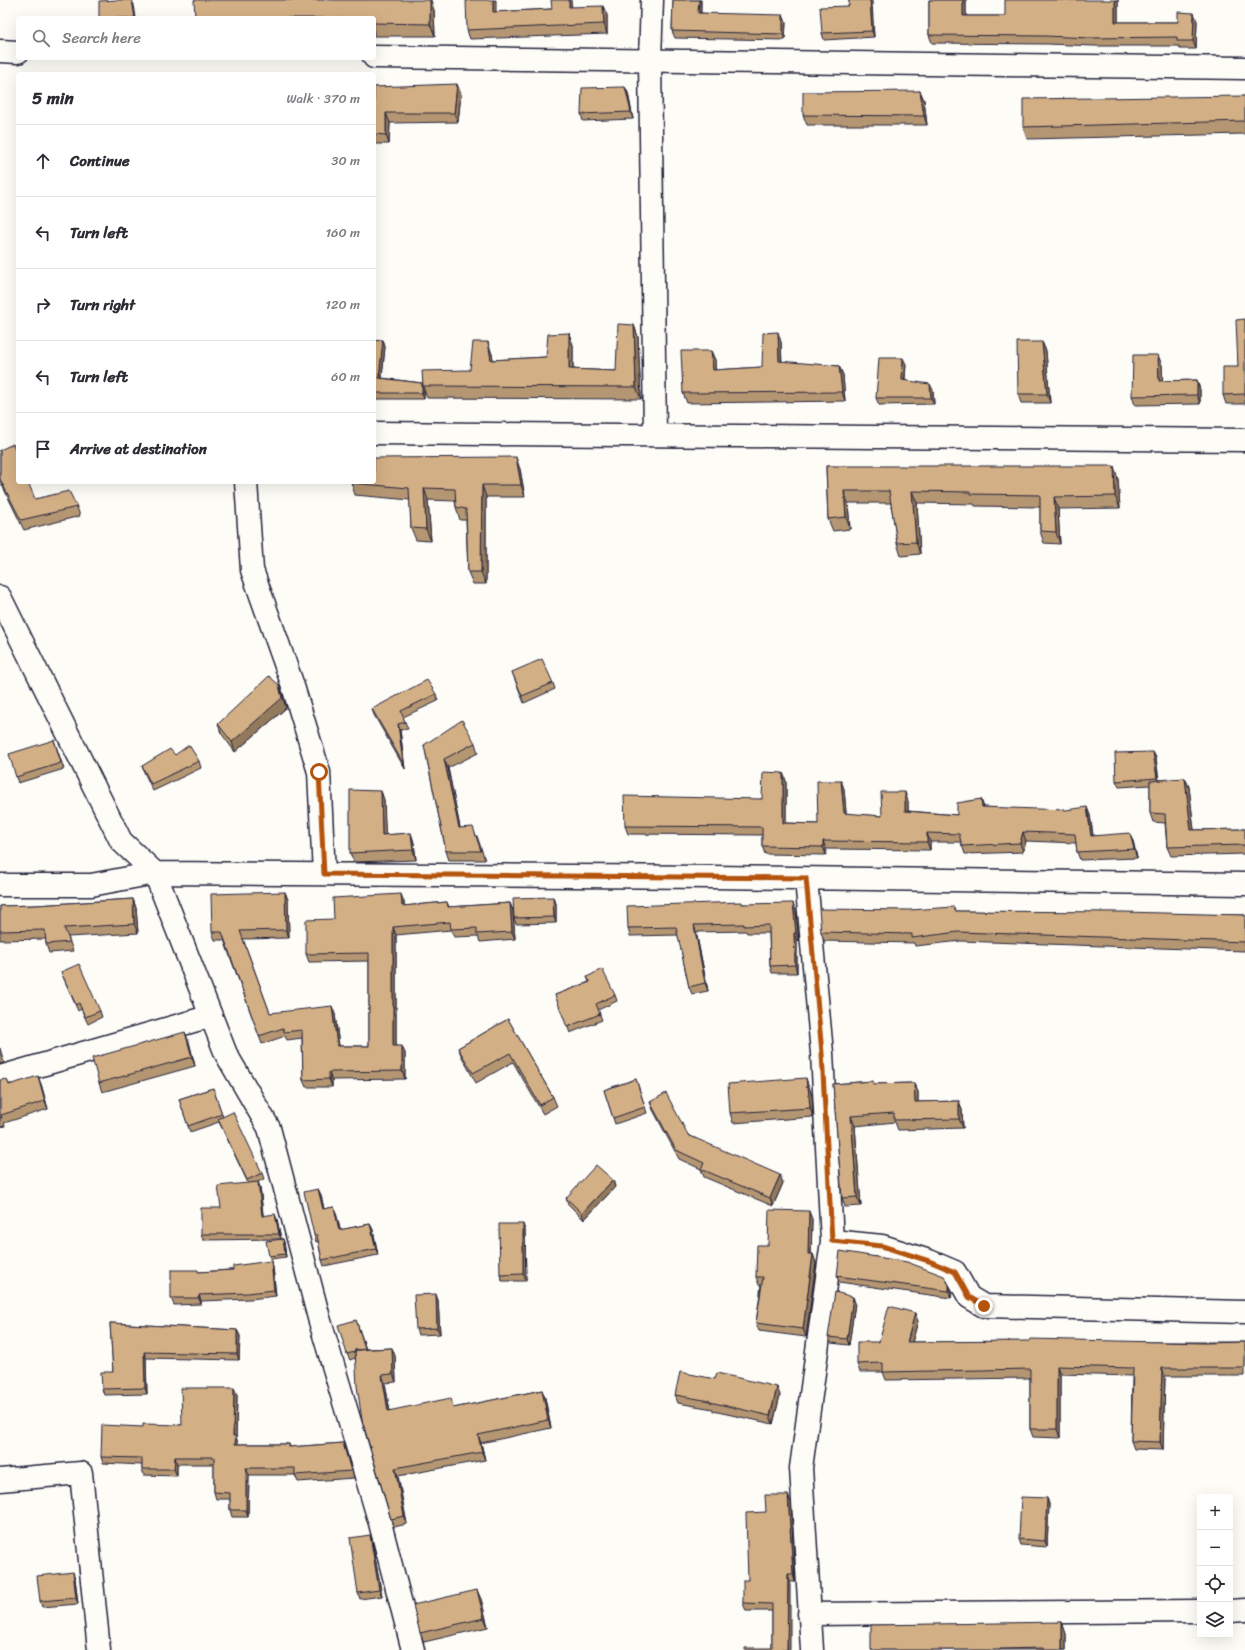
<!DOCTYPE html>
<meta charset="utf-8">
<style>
body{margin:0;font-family:Sriracha,sans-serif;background:#f2f2f3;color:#2b2b33}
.controls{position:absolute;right:12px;bottom:12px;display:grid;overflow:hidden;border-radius:4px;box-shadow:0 4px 16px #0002}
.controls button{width:36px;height:36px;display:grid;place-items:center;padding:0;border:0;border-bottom:1px solid #e1e1e2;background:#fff;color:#2b2b33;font:20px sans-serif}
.stop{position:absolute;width:12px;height:12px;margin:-9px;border:3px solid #b45309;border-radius:50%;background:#fff}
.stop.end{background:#b45309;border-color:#fff;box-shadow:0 1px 4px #0008}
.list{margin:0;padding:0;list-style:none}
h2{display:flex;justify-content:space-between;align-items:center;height:52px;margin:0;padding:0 16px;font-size:17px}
h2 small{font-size:13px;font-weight:400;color:#7c7c81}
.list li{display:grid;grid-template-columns:26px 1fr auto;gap:12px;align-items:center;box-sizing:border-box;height:72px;padding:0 16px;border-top:1px solid #e1e1e2}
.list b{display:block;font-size:15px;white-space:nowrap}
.list em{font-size:13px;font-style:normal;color:#7c7c81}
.icon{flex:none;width:22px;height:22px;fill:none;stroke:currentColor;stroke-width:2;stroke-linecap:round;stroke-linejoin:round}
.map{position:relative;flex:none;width:1245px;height:1650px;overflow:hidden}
.search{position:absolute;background:#fff;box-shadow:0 4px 16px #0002;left:16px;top:16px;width:360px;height:44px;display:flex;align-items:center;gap:10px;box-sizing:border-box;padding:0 14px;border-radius:4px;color:#7c7c81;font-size:15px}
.panel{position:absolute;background:#fff;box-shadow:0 4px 16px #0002;left:16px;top:72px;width:360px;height:412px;border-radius:4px}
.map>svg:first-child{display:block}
</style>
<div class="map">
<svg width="1245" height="1650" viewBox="0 0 1245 1650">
<rect width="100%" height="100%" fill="#fdfcf7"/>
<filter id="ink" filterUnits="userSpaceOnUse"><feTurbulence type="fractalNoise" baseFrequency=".025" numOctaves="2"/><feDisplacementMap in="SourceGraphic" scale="8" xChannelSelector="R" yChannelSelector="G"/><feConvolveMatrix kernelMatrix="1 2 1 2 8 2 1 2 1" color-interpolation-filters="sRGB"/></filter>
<g filter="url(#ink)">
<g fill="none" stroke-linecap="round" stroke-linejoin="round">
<defs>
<path id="minor" d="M652 0 650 60 655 435
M0 51 18 52
M374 57 1245 68
M374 433 1245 440
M246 482 252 570 292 683 319 772 324 874
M0 597 121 841 155 873 712 877 1245 884
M806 879 822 1053 832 1241 801 1468 812 1650
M0 885H91L155 873 226 1054 269 1128 319 1318 380 1523 413 1650
M0 1077 211 1016
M832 1241 882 1246 929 1261 955 1272 969 1297 984 1306 1245 1312
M0 1480 81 1473 99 1650
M1230 1611 1245 1610
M809 1614 1200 1611"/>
</defs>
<use href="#minor" stroke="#22223b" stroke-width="25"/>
<use href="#minor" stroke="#fdfcf7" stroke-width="22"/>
</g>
<path fill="#b59672" stroke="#22223b" d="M673 0H701V13L786 22 785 40 675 38 672 31Z
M849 0H871L874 37 824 40 822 33 849 6Z
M929 0H966V16H1005L1118 0V22H1178L1197 21 1196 49H1180L1179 46H1093L1048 44 932 43 929 35Z
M552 9 607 15V34L470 39 467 30 496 12Z
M434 10 435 36H374V18Z
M374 87 461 94 458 122 390 123 389 144H374Z
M625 87 628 93 633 119 583 121 581 114Z
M920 91 924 100 927 125H807L803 115Z
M1245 96V134L1027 139 1023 127Z
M1245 319V404H1226L1223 395 1238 367Z
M634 325 638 337 641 399 427 398 424 390V399H374V341L383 340 385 347 382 378 422 383 423 384 470 370 492 354 493 360 546 357 569 333 573 345V369L616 371Z
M781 342 782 362 839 366 843 375 845 401 687 403 683 393 711 351 715 360V370L762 367Z
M1042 342 1046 351 1050 403H1021L1018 394Z
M906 364 905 380 933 390 934 404 879 405 876 398Z
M1162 365V381L1197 380 1200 390V404L1135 405 1132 396Z
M0 450 35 499 77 507 80 516 24 530 0 481Z
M826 466 1118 479 1120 508 1058 509 1060 544 1044 543 1040 531V507L975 506 974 504 917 503 920 554 901 556 897 543 891 503H848L850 529 833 531 828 519Z
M520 469 525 497H486V584H473L468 572 466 520H460L456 507 455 501 428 500 431 541 416 540 411 528 410 500 355 495 351 482Z
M512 672 553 683 555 689 524 703Z
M279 685 282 694 286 708 235 752 221 733 218 724Z
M436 694 438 701 403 717 408 729 400 730 405 769 374 715 372 709Z
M54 740 64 769 18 783 16 777Z
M475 743 478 753 448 768 460 828 477 836 485 860H449L446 851 424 745Z
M1153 752 1156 758 1159 780 1185 778 1189 787 1194 830 1245 829V854L1171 856 1167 847 1165 823 1153 822 1150 813V785L1119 787 1116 781Z
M175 755 199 761 201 768 153 791 144 772 142 766Z
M783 773 786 781V823L818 824 841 781 844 789 846 814 882 816 908 801V811L957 815 984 807 1090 815 1093 835 1133 841 1137 858 1080 860 1077 852 1076 843 1026 841 1023 852 965 854 961 842H930V850L826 849V855L765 854 762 846V835L628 834 625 826 762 799Z
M381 791 384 800 385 835 411 833 414 843 416 860 354 862 350 853Z
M285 892 288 900 289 938 243 939 270 1013 335 1014 339 1046H369V961L309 962 306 954 334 919 404 902V906L447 902 449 907 510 903 513 911 515 939 480 942 478 936 454 937 451 930 396 935V1046L405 1053V1079L332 1080V1087H306L303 1080 302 1038 287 1040 285 1036 262 1044 224 940H215L212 932Z
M133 899 136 908 138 933 68 937 73 951 49 953 46 944V939L0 940V906L36 905Z
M556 903V923L516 924 514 918Z
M743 904 796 911 799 941H797V973H772L770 966 769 933H747L746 931 696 932 708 991 692 994 689 987 678 935 630 936 628 928Z
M955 911 1245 915V951L961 941 915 946 914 943 824 941 821 932Z
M61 972 100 1011 102 1017 88 1024 81 1009 78 1011Z
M587 977 615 995 617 1001 598 1010 602 1020 570 1033 555 995 589 982Z
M508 1019 553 1097 557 1106 543 1114 513 1062 476 1083 462 1057 458 1048Z
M189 1042 195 1066 102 1092 99 1083Z
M0 1048 4 1063 0 1064Z
M636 1079 647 1113 615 1124 604 1090Z
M0 1080 9 1084H41L48 1109 4 1123 5 1126 0 1127Z
M873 1081 874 1084 914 1083 918 1092V1102L959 1101 962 1110 963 1128 898 1130 895 1122 855 1126 861 1206 845 1207 842 1198 833 1084Z
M809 1087 812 1096 813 1117 733 1123 730 1113Z
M213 1088 223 1117 262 1173 264 1179 258 1182 260 1187 263 1216 277 1219 281 1239H283L284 1242 286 1257 270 1259 269 1256 280 1239 203 1240 201 1234 221 1208 248 1183 219 1122 190 1132 179 1099Z
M650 1102 688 1135 783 1183 773 1206 704 1177 701 1169 679 1159 653 1110Z
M613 1180 615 1187 584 1220 568 1204 566 1198Z
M318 1189 321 1195 324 1209 334 1207 336 1213 340 1230 370 1224 373 1230 378 1255 324 1266 322 1260 318 1241 316 1242 314 1235Z
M812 1219 811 1254H813L816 1263 806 1337 759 1331 756 1323 761 1285H759L756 1277 768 1245Z
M525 1230 526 1281H502L500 1275Z
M273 1267 276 1296 250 1299 201 1301V1304L174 1305 171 1298 199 1272Z
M837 1276 949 1285 952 1292 951 1298 839 1282Z
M853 1297 855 1303 849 1345 831 1343 828 1337Z
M438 1300 440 1334 418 1335 416 1329Z
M356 1320 366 1349 392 1348 395 1356 396 1382 385 1383 390 1411 454 1408 542 1390 545 1398 551 1428 481 1443 485 1460 398 1476 407 1524 394 1527 391 1519 355 1358 350 1360 347 1354Z
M918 1321 912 1342H1245V1376H1165L1163 1450 1134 1449 1131 1441 1132 1376 1060 1374V1438L1033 1437 1030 1429V1378L886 1380 883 1372H860L857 1364 879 1342Z
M110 1323 237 1330 240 1336 239 1360 146 1358 147 1394 104 1395 102 1389 113 1372Z
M234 1388 237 1395 236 1437 238 1444H289L290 1447 343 1443 354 1478 298 1482 295 1475H249L248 1517H232L230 1510V1499H216L214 1492V1464H177V1476L144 1475 142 1469V1465L103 1463 101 1457 143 1427 182 1425Z
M675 1395H780L773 1424 713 1411V1409L678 1403Z
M788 1495 791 1503 795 1582H790L772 1648V1611H746L743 1603 748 1580 766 1512Z
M1047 1498 1049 1504 1047 1547 1021 1545 1019 1539Z
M370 1535 372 1541 382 1596 360 1599 358 1593Z
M75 1578 78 1604 42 1607 40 1601Z
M481 1599 488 1627 424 1642 420 1633Z
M1062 1622 1066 1634V1650H871Z"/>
<path fill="#947a5d" stroke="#22223b" d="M132 0 134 5 136 18H135Z
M430 0H431L434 10 435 36 430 24Z
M493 0H496V21L493 12Z
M569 0H571L573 16 569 7Z
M699 0H701L700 20 698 13Z
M870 0H871L872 1 874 37 872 31Z
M963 0H966V24L963 16Z
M1115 0H1118V31L1115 22Z
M603 6 607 15V34L604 24Z
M1194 13 1197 21 1196 49 1193 41Z
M783 15 786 22 785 40 783 34Z
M457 84 461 94 458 122 454 113Z
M625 87 628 93 633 119 631 112Z
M920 91 924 100 927 125 924 116Z
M386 113 390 123 389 144 386 135Z
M634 325 638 337 641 399 636 387Z
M778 332 781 342 782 371 779 361Z
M569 333 573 345V381L569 369Z
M383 340 385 347 381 384 379 378Z
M488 342 492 354 496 372 491 360Z
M1042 342 1046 351 1050 403 1047 394Z
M711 351 715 360 716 379 713 370Z
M1158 355 1162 365 1163 390 1159 381Z
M903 358 906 364 904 386 902 380Z
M839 366 843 375 845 401 842 392Z
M1197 380 1200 390V404L1197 395Z
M422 383 424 390V399L422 393Z
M930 384 933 390 934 404 931 398Z
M516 457 520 469 525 497 521 485Z
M1114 466 1118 479 1120 508 1115 496Z
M482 485 486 497V584L481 572Z
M424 488 428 500 431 541 426 529Z
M844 491 848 503 850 529 846 517Z
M912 491 917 503 920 554 916 542Z
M1054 497 1058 509 1060 544 1056 532Z
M279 685 282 694 286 708 235 752 232 742Z
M398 724 400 730 405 769 403 763Z
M1153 752 1156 758 1159 784 1157 778Z
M444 759 448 768 462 837 459 828Z
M783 773 786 781V832L783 823Z
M1185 778 1189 787 1195 839 1191 830Z
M841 781 844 789 847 822 844 813Z
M381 791 384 800 386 844 382 835Z
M905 792 908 801V819L905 811Z
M981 799 984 807H982Z
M1087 807 1090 815 1094 844 1091 836Z
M1023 832 1026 841 1023 852 1020 843Z
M411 833 414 843 416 860 413 850Z
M927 833 930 842V850L927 842Z
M1130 833 1133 841 1137 858 1134 849Z
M823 841 826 849V855L823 847Z
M285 892 288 900 289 938 286 930Z
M401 894 404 902 405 914 402 906Z
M553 897 556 903V923L554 917Z
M133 899 136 908 138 933 134 924Z
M510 903 513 911 515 939 512 932Z
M793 903 796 911 799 941 796 933Z
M694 925 696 932 708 991 705 983Z
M393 927 396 935V1054L393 1046Z
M794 933 797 941V973L795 965Z
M332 1006 335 1014 340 1054 337 1046Z
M185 1032 189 1042 195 1066 192 1057Z
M402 1046 405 1053V1079L402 1071Z
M329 1072 332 1080V1087L329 1079Z
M38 1076 41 1084 48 1109 45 1101Z
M806 1078 812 1096 813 1117 810 1108Z
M914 1083 918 1092V1111L915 1102Z
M959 1101 962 1110 963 1128 959 1119Z
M851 1116 855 1126 861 1206 857 1197Z
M780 1175 783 1183 773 1206 770 1198Z
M613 1180 615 1187 584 1220 582 1213Z
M258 1182 260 1187 264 1222 262 1216Z
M318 1189 321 1195 325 1215 323 1209Z
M334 1207 336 1213 342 1236 339 1230Z
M809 1211 812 1219 811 1262 808 1254Z
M275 1214 277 1219 281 1239 279 1234Z
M370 1224 373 1230 378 1255 376 1249Z
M523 1224 525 1230 526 1281 523 1274Z
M283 1239 284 1242 286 1257 285 1254Z
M813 1254 816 1263 806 1337 803 1329Z
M271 1261 273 1267 276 1296 274 1290Z
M949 1285 952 1292 951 1298 949 1291Z
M436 1294 438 1300 440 1334 437 1328Z
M199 1295 201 1301V1304L199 1298Z
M853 1297 855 1303 849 1345 847 1339Z
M915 1313 918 1321 910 1350 907 1342Z
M237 1330 240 1336 239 1360 237 1354Z
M392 1348 395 1356 396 1382 393 1374Z
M144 1352 146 1358 147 1394 145 1388Z
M1057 1366 1060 1374V1438L1057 1429Z
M1162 1368 1165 1376 1163 1450 1160 1442Z
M382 1375 385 1383 391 1419 388 1411Z
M777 1387 780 1395 773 1424 770 1416Z
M234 1388 237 1395 236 1437 238 1443V1450L233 1436Z
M542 1390 545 1398 551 1428 548 1420Z
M478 1435 481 1443 485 1460 482 1452Z
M175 1457 177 1464V1476L174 1469Z
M246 1468 249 1475 248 1517 246 1510Z
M395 1468 398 1476 407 1524 404 1516Z
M788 1495 791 1503 795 1582 793 1574Z
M1047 1498 1049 1504 1047 1547 1045 1541Z
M370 1535 372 1541 382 1596 379 1590Z
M73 1572 75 1578 78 1604 76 1598Z
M788 1574 790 1582V1650H787Z
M477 1590 481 1599 488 1627 484 1618Z
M1062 1622 1066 1634V1650H1062Z"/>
<path fill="#d3af85" stroke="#22223b" d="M118 0H132L135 18H99V1Z
M194 0H430V24L374 23V18H195Z
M466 0H493V12L552 9 551 0H569V7L603 6 604 24 467 30Z
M673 0H699L698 13 783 15V34L672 31Z
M849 0H870L872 31 822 33 820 7 849 6Z
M929 0H963V16H1005V0H1115V22H1178V12L1194 13 1193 41H1177V37L1090 38 1045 36 929 35Z
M457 84 454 113H386V135L374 134V87Z
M625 87 631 112 581 114 582 88Z
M920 91 924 116 803 115V92Z
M1245 96V121L1023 127V99Z
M1245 319V394L1223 395V367H1238L1236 320Z
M618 324 634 325 636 387 423 386 422 371 470 370 473 342H488L491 360 546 357 548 334 569 333V369L616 371Z
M778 332 779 361 839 366 842 392 683 393 681 351H711L713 370 762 367 763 333Z
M383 340 379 378 422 383V393H374V341Z
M1017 342H1042L1047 394H1018Z
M1133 355H1158L1159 381 1197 380V395L1132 396Z
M879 358H903L902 380 930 384 931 398H876Z
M13 444 18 456V482H28L35 499 69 491 77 507 21 520 0 479V450Z
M516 457 521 485H482L481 572H468L466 509 456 507 455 489 424 488 426 529 411 528 409 488 351 483V482H374V458Z
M826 466H1114L1115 496 1054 497 1056 532 1040 531V495L970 494V492L912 491 916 542 897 543 889 491H844L846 517 828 519Z
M542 659 553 683 522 696 512 672Z
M269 676 279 685 282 698 232 742 218 724Z
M427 680 436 694 401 711 405 722 398 724 403 763 372 709Z
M462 720 475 743 444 759 459 828 473 827 481 851H446L424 745Z
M54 740 61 763 16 777 9 754Z
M189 745 199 761 151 784 142 766 170 749 175 755Z
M1153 752 1157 778 1116 781 1115 753Z
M763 772 783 773V823L818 824 817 781H841L844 813 882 816 881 792H905V811L957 815V803L981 799 982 807 1066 810 1087 807 1091 836 1130 833 1134 849 1077 852 1075 834 1023 832 1020 843 962 846 959 834 927 833V842L823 841V847L762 846V827L625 826 624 796 762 799Z
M1185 778 1191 830 1245 829V845L1167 847 1165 814 1150 813V781Z
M350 790 381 791 382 835 411 833 413 850 350 853Z
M285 892 286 930 240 931 270 1013 332 1006 337 1046H369V953L306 954V920L334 919 333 898 401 894 402 906 447 902 448 907 510 903 512 932 477 934V928L451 929 450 922 393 927V1046H402V1071L329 1072V1079L303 1080 302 1030 284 1032 283 1028 259 1036 222 932H212L211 894Z
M553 897 554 917 514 918 513 898Z
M133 899 134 924 64 928 70 942 46 944 45 930 0 931V906L36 905Z
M742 902V904L793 903 796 933H794L795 965 770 966 769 925 744 926V924L694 925 705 983 689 987 676 927 628 928 627 906Z
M954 907 955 911 1123 912 1245 915V942L958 932 912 938V934L821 932 819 909 910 910Z
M79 964 100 1011 85 1017 79 1003 76 1005 61 972Z
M602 969 615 995 596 1004 600 1014 567 1027 555 995 590 982 587 977Z
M508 1019 553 1097 540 1105 510 1053 473 1073 458 1048Z
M185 1032 192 1057 99 1083 92 1058Z
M38 1076 45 1101 1 1115 2 1118H0V1080L7 1079 9 1085Z
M806 1078 807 1087 808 1086 810 1108 730 1113 728 1084Z
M636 1079 645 1107 613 1118 604 1090Z
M873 1081V1084L914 1083 915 1102 959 1101V1119L894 1120V1113L851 1116 857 1197 842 1198 833 1084Z
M213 1088 222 1114 188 1126 179 1099Z
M666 1093 688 1135 780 1175 770 1198 701 1169 704 1163 676 1150 650 1102Z
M233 1112 262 1173 247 1180 218 1119Z
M596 1165 613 1180 582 1213 566 1198Z
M258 1182 262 1216 275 1214 279 1234H201V1208H221L218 1186Z
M318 1189 323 1209 334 1207 339 1230 370 1224 376 1249 322 1260 317 1235H314L304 1192Z
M769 1210 809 1211 808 1254H813L803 1329 756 1323 763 1277H756L757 1245H768Z
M499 1224H523V1274L500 1275Z
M283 1239 285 1254 269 1256 266 1241Z
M840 1251 907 1262 944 1276 949 1285V1291L837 1276Z
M271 1261 274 1290 248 1293 199 1295V1298H171V1270H198V1272L233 1270V1266Z
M835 1292 853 1297 847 1339 828 1337Z
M436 1294 437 1328 416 1329 414 1295Z
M889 1306 915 1313 907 1342 1030 1341V1339L1204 1343 1245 1342V1368H1162L1160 1442 1131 1441 1133 1368 1057 1366V1429H1030V1369L883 1372V1363L857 1364V1342H879Z
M356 1320 365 1348 361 1350H355V1352L347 1354 338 1325Z
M110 1323 237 1330V1354L144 1352 145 1388 102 1389 101 1372H113Z
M392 1348 393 1374 382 1375 388 1411 451 1398 453 1408 542 1390 548 1420 478 1435 482 1452 395 1468 404 1516 391 1519 362 1420 357 1386 355 1350Z
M680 1372 715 1379 717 1373 777 1387 770 1416 710 1402V1401L675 1395Z
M181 1388H234L233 1436H236L235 1444H289V1447L343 1443 351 1471 295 1475V1468H246V1510H230V1493L214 1492V1457H175L174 1469H142V1458L101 1457 102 1425 143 1427V1424L182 1425Z
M765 1495H788L793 1574H788L787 1650H745V1648H772V1604L743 1603V1580H748L746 1513 766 1512Z
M1021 1497 1047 1498 1045 1541 1019 1539Z
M370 1535 379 1590 358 1593 350 1538Z
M73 1572 76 1598 40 1601 37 1576Z
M477 1590 484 1618 420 1633 413 1605Z
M1062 1622V1650H1043V1648L1000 1649V1650H871V1625Z"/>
</g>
<g fill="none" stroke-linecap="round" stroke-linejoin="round" filter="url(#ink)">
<path stroke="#b45309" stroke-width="5" d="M319 772 324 874 806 878 822 1053 832 1241 882 1246 929 1261 955 1272 969 1297 984 1306"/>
</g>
</svg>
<div class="controls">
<button>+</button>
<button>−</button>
<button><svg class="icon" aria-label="locate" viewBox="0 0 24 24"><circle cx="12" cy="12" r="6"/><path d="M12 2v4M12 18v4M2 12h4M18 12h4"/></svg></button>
<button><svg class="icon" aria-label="layers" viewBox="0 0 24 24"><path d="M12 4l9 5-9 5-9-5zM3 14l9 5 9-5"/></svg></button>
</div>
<div class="stop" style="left:319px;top:772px"></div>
<div class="stop end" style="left:984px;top:1306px"></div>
<div class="search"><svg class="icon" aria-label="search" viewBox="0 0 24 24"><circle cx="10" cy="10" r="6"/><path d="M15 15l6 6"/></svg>Search here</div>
<section class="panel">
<h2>5 min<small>Walk · 370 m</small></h2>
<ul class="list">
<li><svg class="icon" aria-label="ahead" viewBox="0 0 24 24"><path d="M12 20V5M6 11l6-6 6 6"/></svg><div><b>Continue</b></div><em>30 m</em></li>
<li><svg class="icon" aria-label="left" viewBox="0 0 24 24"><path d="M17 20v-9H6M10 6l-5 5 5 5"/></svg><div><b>Turn left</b></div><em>160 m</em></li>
<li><svg class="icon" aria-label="right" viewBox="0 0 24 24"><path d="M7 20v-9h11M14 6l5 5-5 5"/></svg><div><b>Turn right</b></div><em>120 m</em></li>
<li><svg class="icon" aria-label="left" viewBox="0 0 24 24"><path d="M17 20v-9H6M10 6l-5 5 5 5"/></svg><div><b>Turn left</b></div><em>60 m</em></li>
<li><svg class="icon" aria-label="arrive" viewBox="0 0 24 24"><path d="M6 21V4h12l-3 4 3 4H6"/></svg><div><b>Arrive at destination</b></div></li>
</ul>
</section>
</div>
